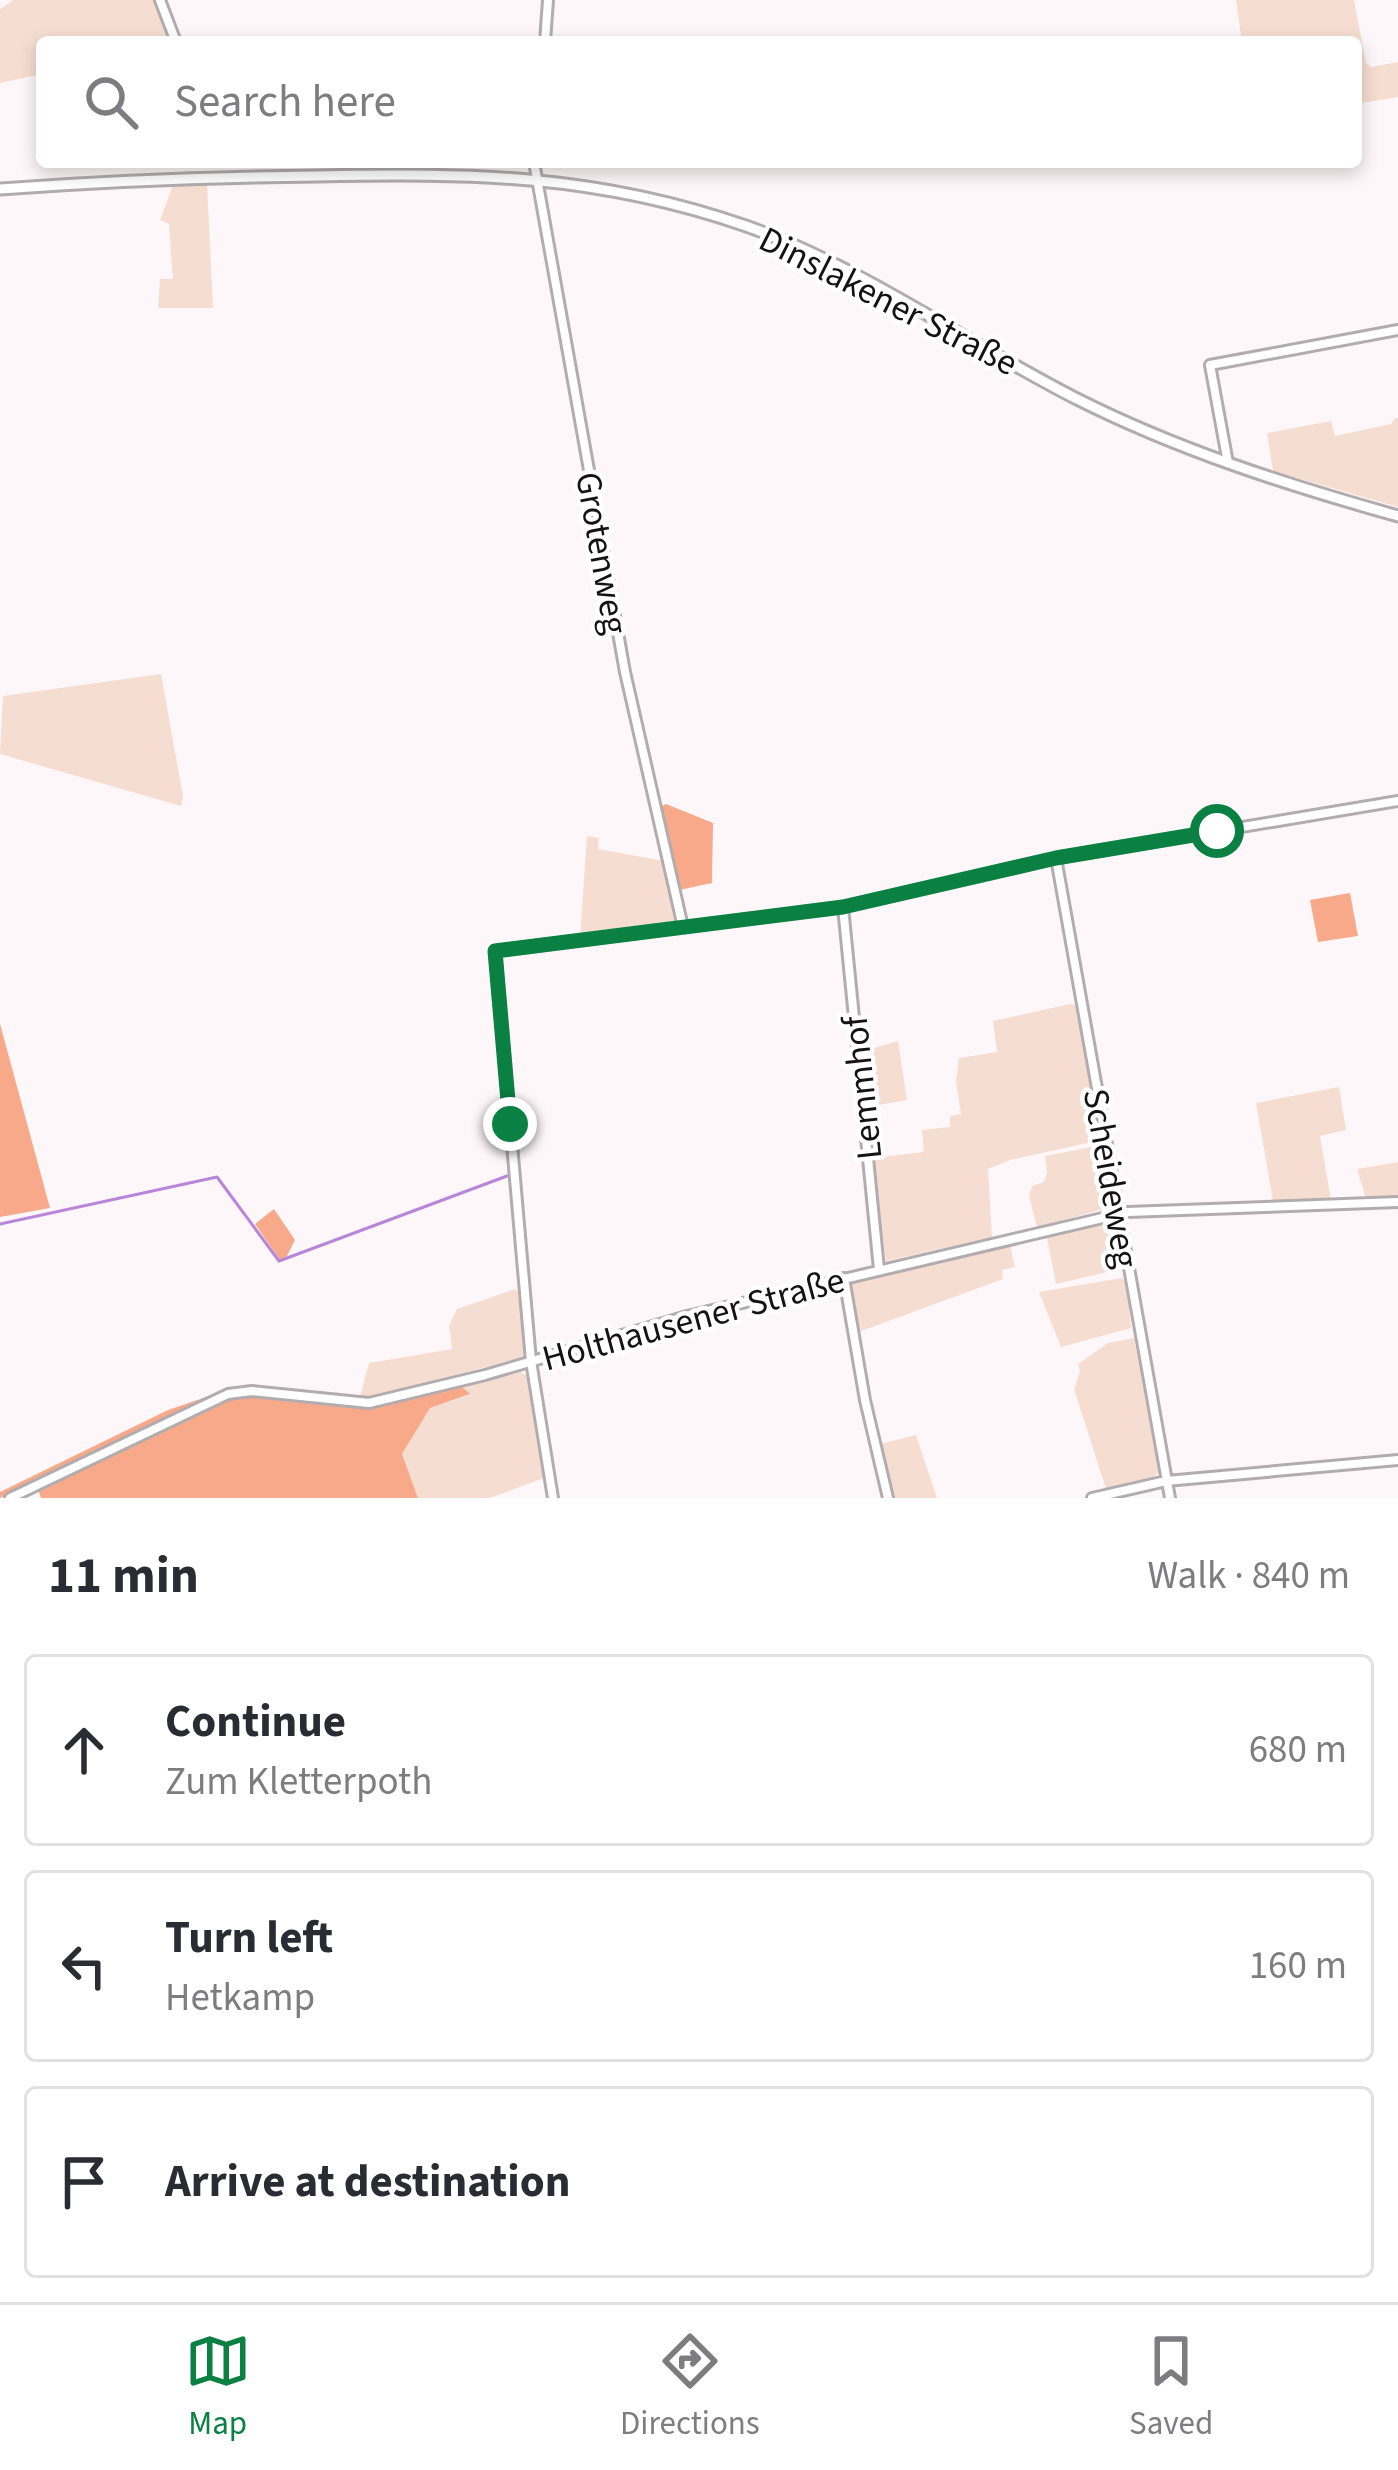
<!DOCTYPE html>
<meta charset="utf-8">
<style>
body{margin:0;font-family:"Source Sans 3",sans-serif;background:#f7f7f7;color:#2b2b33}
.stop{position:absolute;width:36px;height:36px;margin:-27px;border:9px solid #0b8043;border-radius:50%;background:#fff}
.stop.end{background:#0b8043;border-color:#fff;box-shadow:0 3px 12px #0008}
.list{margin:0;padding:0;list-style:none}
h2{display:flex;justify-content:space-between;align-items:center;height:156px;margin:0;padding:0 48px;font-size:51px}
h2 small{font-size:39px;font-weight:400;color:#7c7c81}
.list li{display:grid;grid-template-columns:78px 1fr auto;gap:36px;align-items:center;box-sizing:border-box;height:192px;margin:0 24px 24px;padding:0 24px;border:3px solid #e1e1e2;border-radius:12px}
.list b{display:block;font-size:45px;white-space:nowrap}
.list p{margin:0;font-size:39px;white-space:nowrap;color:#7c7c81}
.list em{font-size:39px;font-style:normal;color:#7c7c81}
.icon{flex:none;width:66px;height:66px;fill:none;stroke:currentColor;stroke-width:2;stroke-linecap:round;stroke-linejoin:round}
.map{position:relative;flex:none;width:1398px;height:1498px;overflow:hidden}
.search{position:absolute;background:#fff;box-shadow:0 6px 18px #0003;left:36px;right:36px;top:36px;height:132px;display:flex;align-items:center;gap:30px;box-sizing:border-box;padding:0 42px;border-radius:12px;color:#7c7c81;font-size:45px}
.sheet{height:804px;background:#fff}
nav{display:flex;justify-content:space-around;align-items:center;box-sizing:border-box;height:168px;border-top:3px solid #e1e1e2;background:#fff;font-size:33px;color:#7c7c81}
nav a{display:grid;justify-items:center;gap:6px}
nav .on{color:#0b8043}
.map>svg:first-child{display:block}
</style>
<div class="map">
<svg width="1398" height="1498" viewBox="0 0 1398 1498">
<rect width="100%" height="100%" fill="#fef7f9"/>
<path fill="#f6ddd2" d="M13 0H157L173 42H42V74L0 83V9Z
M1236 0H1354L1366 63 1371 67 1398 62V97L1356 104V42H1242Z
M207 184 213 308H158L160 279H173L169 224 160 220 173 185Z
M1395 418H1398V507L1273 471 1267 433 1331 421 1335 436 1391 424Z
M161 674 183 796 181 806 0 754 3 696Z
M587 836 599 838 598 849 664 861 670 888 667 889C671 899 683 911 674 925L580 937Z
M1070 1004 1077 1005 1101 1140 1010 1160 988 1169 992 1237 886 1261 872 1158 924 1152 922 1130 950 1127V1116L961 1114 956 1082 959 1058 997 1052 993 1021Z
M898 1041 907 1100 867 1107 863 1051Z
M1339 1087 1346 1130 1320 1136 1331 1200 1273 1201 1256 1103Z
M1102 1145 1111 1207 1037 1227 1029 1196 1032 1186 1044 1182 1047 1172 1045 1156Z
M1398 1162V1198L1366 1199 1357 1169Z
M1111 1219 1121 1257 1120 1269 1056 1284 1046 1233Z
M1009 1242 1015 1267 1002 1270 1003 1279 856 1333 851 1282Z
M1122 1278 1127 1286 1131 1328 1061 1347 1039 1292Z
M515 1289 521 1296 527 1356 375 1396H360L369 1363 452 1349 449 1326 457 1309Z
M1134 1338 1160 1471 1152 1478 1106 1489 1074 1389 1080 1371 1078 1364 1108 1343Z
M521 1372 529 1377 547 1477 490 1498H418L402 1454 430 1408 469 1395 462 1387Z
M916 1435 937 1498H892L880 1444Z"/>
<path fill="#f7a98a" d="M666 804 713 823 712 883 679 890 660 807Z
M1350 893 1358 936 1318 942 1310 900Z
M0 1024 50 1208 0 1217Z
M274 1209 295 1240 287 1256 280 1260 255 1224Z
M462 1387 470 1394 430 1408 402 1454 418 1498H41L38 1489 223 1401 255 1395 366 1408Z
M212 1395 208 1401 0 1498V1492L168 1410Z"/>
<g fill="none" stroke-linecap="round" stroke-linejoin="round">
<path stroke="#b886d8" stroke-width="3" d="M0 1224 217 1177 279 1261 507 1176"/>
<defs>
<path id="minor" d="M160 0 176 42
M545 42 548 0
M534 162 625 672 683 927
M1228 463 1210 365 1398 330
M1056 858 1170 1498
M843 907 879 1269
M844 1278 865 1400 888 1498
M10 1498 228 1394 252 1391 369 1403 485 1375 687 1316 1128 1212 1398 1202
M553 1498 531 1361 495 951 843 907 1056 858 1398 801
M1092 1498 1166 1481 1398 1460"/>
<path id="major" d="M0 189C106 181 211 177 317 176 472 173 596 174 746 226 862 267 965 342 1075 398 1178 450 1287 485 1398 516"/>
</defs>
<use href="#minor" stroke="#b3acae" stroke-width="14"/>
<use href="#major" stroke="#b3acae" stroke-width="15"/>
<use href="#minor" stroke="#fff" stroke-width="8"/>
<use href="#major" stroke="#fff" stroke-width="9"/>
</g>
<g fill="none" stroke-linecap="round" stroke-linejoin="round">
<path stroke="#0b8043" stroke-width="15" d="M510 1124 495 951 843 907 1056 858 1217 831"/>
</g>
<g text-anchor="middle" stroke-width="9" stroke-linejoin="round" paint-order="stroke">
<g font-size="36" fill="#141213" stroke="#fff">
<text transform="translate(889 300) rotate(27)" y="13">Dinslakener Straße</text>
<text transform="translate(603 553) rotate(80)" y="13">Grotenweg</text>
<text transform="translate(861 1088) rotate(-96)" y="13">Lemmhof</text>
<text transform="translate(1112 1178) rotate(80)" y="13">Scheideweg</text>
<text transform="translate(693 1318) rotate(-15)" y="13">Holthausener Straße</text>
</g>
</g>
</svg>
<div class="stop" style="left:1217px;top:831px"></div>
<div class="stop end" style="left:510px;top:1124px"></div>
<div class="search"><svg class="icon" aria-label="search" viewBox="0 0 24 24"><circle cx="10" cy="10" r="6"/><path d="M15 15l6 6"/></svg>Search here</div>
</div>
<section class="sheet">
<h2>11 min<small>Walk · 840 m</small></h2>
<ul class="list">
<li><svg class="icon" aria-label="ahead" viewBox="0 0 24 24"><path d="M12 20V5M6 11l6-6 6 6"/></svg><div><b>Continue</b><p>Zum Kletterpoth</p></div><em>680 m</em></li>
<li><svg class="icon" aria-label="left" viewBox="0 0 24 24"><path d="M17 20v-9H6M10 6l-5 5 5 5"/></svg><div><b>Turn left</b><p>Hetkamp</p></div><em>160 m</em></li>
<li><svg class="icon" aria-label="arrive" viewBox="0 0 24 24"><path d="M6 21V4h12l-3 4 3 4H6"/></svg><div><b>Arrive at destination</b></div></li>
</ul>
</section>
<nav>
<a class="on"><svg class="icon" aria-label="map" viewBox="0 0 24 24"><path d="M3 6l6-2 6 2 6-2v14l-6 2-6-2-6 2zM9 4v14M15 6v14"/></svg>Map</a>
<a><svg class="icon" aria-label="directions" viewBox="0 0 24 24"><path d="M12 3l9 9-9 9-9-9zM9 14v-3h6M13 9l2 2-2 2"/></svg>Directions</a>
<a><svg class="icon" aria-label="saved" viewBox="0 0 24 24"><path d="M7 4h10v16l-5-4-5 4z"/></svg>Saved</a>
</nav>
